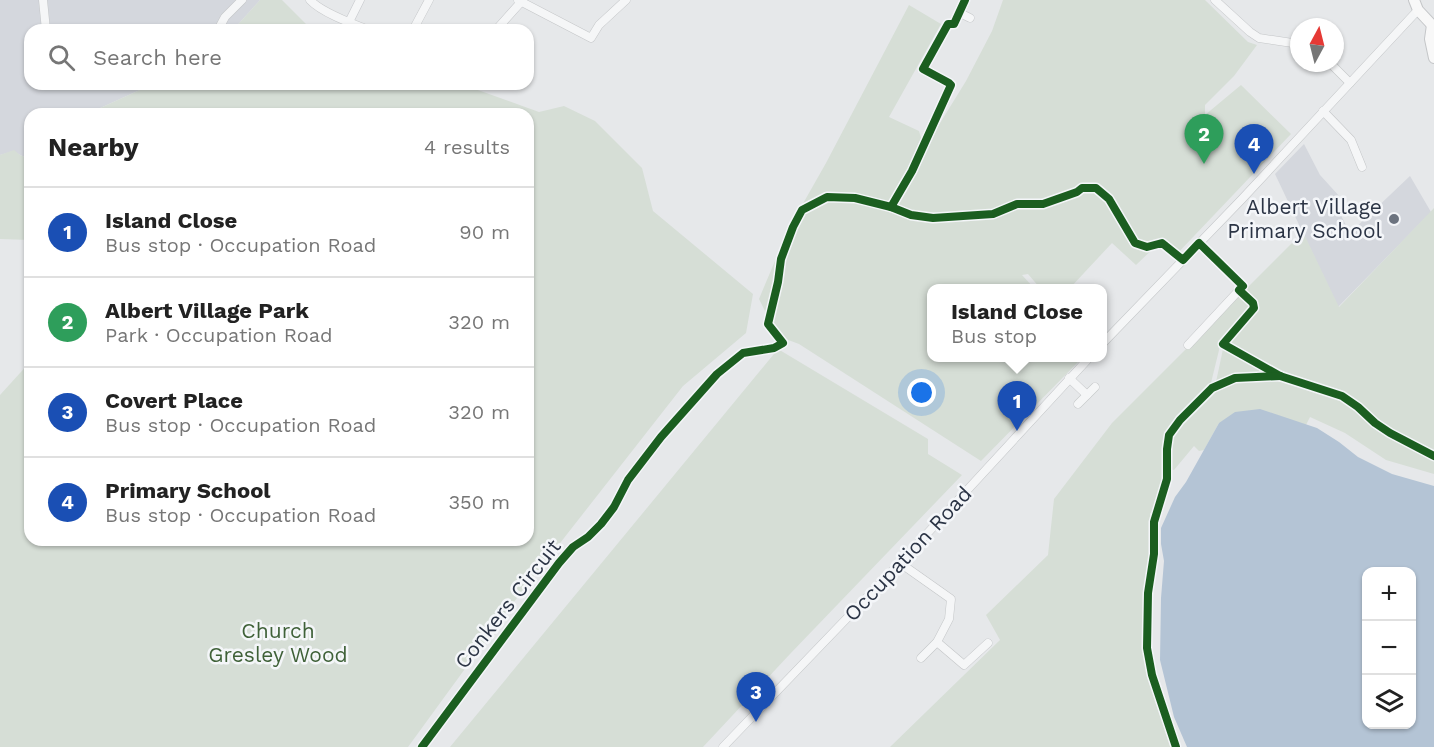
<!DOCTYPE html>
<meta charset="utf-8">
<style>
body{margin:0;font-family:"Work Sans",sans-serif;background:#f6f6f6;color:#222}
.controls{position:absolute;right:18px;bottom:18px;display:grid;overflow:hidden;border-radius:12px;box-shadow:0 2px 4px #0004}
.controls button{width:54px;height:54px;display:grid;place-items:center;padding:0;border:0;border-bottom:2px solid #e0e0e0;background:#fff;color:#222;font:30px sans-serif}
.compass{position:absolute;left:1290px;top:18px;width:54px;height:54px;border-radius:50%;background:#fff;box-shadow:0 2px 4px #0004;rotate:7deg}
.you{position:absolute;left:922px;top:393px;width:21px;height:21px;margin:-15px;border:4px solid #fff;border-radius:50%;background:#1a73e8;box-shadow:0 0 0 9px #1a73e833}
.badge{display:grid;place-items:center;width:39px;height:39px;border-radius:50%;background:#ea580c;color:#fff;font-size:20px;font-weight:700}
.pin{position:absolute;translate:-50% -50px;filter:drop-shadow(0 2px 3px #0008)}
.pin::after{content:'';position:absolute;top:32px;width:21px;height:18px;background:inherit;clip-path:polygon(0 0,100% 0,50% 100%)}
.popup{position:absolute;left:927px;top:284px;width:180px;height:78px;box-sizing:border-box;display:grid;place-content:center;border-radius:12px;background:#fff;filter:drop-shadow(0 2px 4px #0005);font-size:20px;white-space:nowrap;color:#767676}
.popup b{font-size:22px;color:#222}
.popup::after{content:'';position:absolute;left:50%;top:100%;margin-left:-12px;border:12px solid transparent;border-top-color:#fff}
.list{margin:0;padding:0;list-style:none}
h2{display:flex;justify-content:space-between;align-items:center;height:78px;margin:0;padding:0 24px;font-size:26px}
h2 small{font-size:20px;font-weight:400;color:#767676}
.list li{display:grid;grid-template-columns:39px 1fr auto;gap:18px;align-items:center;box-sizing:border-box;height:90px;padding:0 24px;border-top:2px solid #e0e0e0}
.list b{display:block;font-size:22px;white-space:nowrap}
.list p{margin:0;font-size:20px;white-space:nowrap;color:#767676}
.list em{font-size:20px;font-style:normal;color:#767676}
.icon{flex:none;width:33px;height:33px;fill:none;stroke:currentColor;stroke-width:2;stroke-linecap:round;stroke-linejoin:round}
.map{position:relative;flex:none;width:1434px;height:747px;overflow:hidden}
.search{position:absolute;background:#fff;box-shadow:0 2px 4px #0004;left:24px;top:24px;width:510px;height:66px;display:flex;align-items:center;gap:15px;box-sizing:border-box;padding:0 21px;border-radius:18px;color:#767676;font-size:22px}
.panel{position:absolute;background:#fff;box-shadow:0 2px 4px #0004;left:24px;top:108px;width:510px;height:438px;border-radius:18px}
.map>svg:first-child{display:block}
.built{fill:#d4d7dd}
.green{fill:#d6ded6}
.water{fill:#b4c4d5;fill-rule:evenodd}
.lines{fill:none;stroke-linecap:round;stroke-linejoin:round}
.street-casing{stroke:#c4c6c8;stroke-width:9}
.secondary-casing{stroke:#c4c6c8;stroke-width:12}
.street{stroke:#f5f6f7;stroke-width:8}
.secondary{stroke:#f8f8f8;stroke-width:10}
.cycleway-casing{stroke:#f4f6f9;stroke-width:11}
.cycleway{stroke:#1b5e20;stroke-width:8}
.poi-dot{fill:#6c737f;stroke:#f4f6f9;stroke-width:2}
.labels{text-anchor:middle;stroke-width:5;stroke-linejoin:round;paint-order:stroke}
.poi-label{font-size:21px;fill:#2b3445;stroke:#f4f6f9;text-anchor:end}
.street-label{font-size:21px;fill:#2b3445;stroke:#f4f6f9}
.park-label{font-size:21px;fill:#3f6138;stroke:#f4f6f9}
</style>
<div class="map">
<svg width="1434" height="747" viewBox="0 0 1434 747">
<rect width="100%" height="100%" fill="#e6e8ea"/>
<!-- built -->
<g class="built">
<path d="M0 0H260L233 30H30V84H153L87 114H30V159L20 155 14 151 0 155Z"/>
<path d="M1304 144 1320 175 1340 197 1333 200 1350 233 1410 176 1431 212 1338 307 1275 174Z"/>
</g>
<!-- green -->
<g class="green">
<path d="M260 0H282L311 29 313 30H233Z"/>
<path d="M1003 0H1205L1248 42 1257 45 1234 76 1205 105V115L1241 85 1291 134 1175 256 1160 242 1136 265 1112 243 1070 288H1040L1028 274 1022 275 1034 288H932V358H1082L981 461 799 344 783 338 771 323 759 299 788 230 826 163 909 5 941 24 889 117 919 131 921 138 929 141 966 81 992 31Z"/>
<path d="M153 84H461L539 112 564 106 595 121 642 168 653 211 753 294 746 333 683 386 510 607 408 747H0V395L30 362V540H528V114H87Z"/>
<path d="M14 150 20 155 30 159V240L0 239V155Z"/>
<path d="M1434 208V454L1393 432 1371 416 1356 402 1343 391 1331 389 1287 373 1227 342 1220 346 1210 387 1178 419 1166 434 1165 449V480L1155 512 1150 513V552L1145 585 1144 639 1147 671 1173 747H890L1000 640 986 615 1048 555 1054 499 1112 423 1303 232 1339 307Z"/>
<path d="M1227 348 1270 373 1233 376 1216 382 1223 349Z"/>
<path d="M778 349 928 439V454L962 475 790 654 703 747H450Z"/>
<path d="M1279 380 1340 398 1376 427 1434 459V474L1386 460 1345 433 1310 417 1306 425 1284 418 1219 423 1204 450 1199 451 1194 446 1174 470 1169 469 1168 452 1172 436 1177 428 1214 390 1235 381Z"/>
</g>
<!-- water -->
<path class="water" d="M1260 409 1317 428 1339 442 1358 457 1392 474 1434 486V747H1187L1174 717 1160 660 1161 598 1164 561 1161 544V528L1175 497 1186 482 1219 423 1235 412ZM1366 572H1412V724H1366Z"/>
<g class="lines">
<!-- street casing -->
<g class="street-casing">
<g id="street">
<path d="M43 0 46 30"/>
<path d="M310 0C322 13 353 24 369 30"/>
<path d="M518 0 591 38 599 25 626 0"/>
<path d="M1215 0 1250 32 1259 38 1299 44"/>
<path d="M960 13 970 18"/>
<path d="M349 22 360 0"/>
<path d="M954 24 965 0"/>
<path d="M218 30 225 17 242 0"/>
<path d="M413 30 429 0"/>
<path d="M496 30 521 2"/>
<path d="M1330 63 1350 83"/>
<path d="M1323 111 1351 140 1362 167"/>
<path d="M1102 344 1242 199 1418 10"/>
<path d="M1188 345 1243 286 1199 243"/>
<path d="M1069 378 1087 395"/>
<path d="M1078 404 1095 387"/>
<path d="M900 563 951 599 949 619 937 642 921 658"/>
<path d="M937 642 964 665 988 643"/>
<path d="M723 747 900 563 1089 358"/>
</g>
</g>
<!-- secondary casing -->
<g class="secondary-casing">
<g id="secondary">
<path d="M1414 0 1418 10 1432 25"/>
<path d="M1432 25 1430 39 1434 58"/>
</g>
</g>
<!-- street -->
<use href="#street" class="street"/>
<!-- secondary -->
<use href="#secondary" class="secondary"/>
<!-- cycleway casing -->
<g class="cycleway-casing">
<g id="cycleway">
<path d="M891 207 912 171 951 85 949 83 923 69 948 24H954L965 0"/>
<path d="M422 747 559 563 573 547 588 537 601 524 614 507 628 480 661 437 717 374 743 353 774 348 783 343 768 324 778 282 781 259 793 227 802 210 827 197 855 198 891 207 911 215 933 218 993 214 1017 204H1043L1077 192 1082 188H1096L1109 199 1135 243 1147 247 1162 243 1183 260 1199 243 1243 286 1239 290 1253 303 1254 308 1223 344 1280 376 1342 396 1358 407 1375 423 1390 433 1434 456"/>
<path d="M1176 747 1152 675 1147 648 1148 593 1154 554V522L1167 479V449L1169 435 1180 420 1212 388 1235 378 1280 376"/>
</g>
</g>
<!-- cycleway -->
<use href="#cycleway" class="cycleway"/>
</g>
<!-- markers -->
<circle class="poi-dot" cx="1394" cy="219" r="6"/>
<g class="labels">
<!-- poi labels -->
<g class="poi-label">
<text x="1382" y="214">Albert Village<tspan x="1382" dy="24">Primary School</tspan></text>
</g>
<!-- street labels -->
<g class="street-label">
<text transform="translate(908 554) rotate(-47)" y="7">Occupation Road</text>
<text transform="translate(508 604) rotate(-52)" y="7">Conkers Circuit</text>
</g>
<!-- park labels -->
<g class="park-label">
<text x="278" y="638">Church<tspan x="278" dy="24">Gresley Wood</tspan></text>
</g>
</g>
</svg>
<div class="controls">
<button>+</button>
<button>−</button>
<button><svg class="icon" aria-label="layers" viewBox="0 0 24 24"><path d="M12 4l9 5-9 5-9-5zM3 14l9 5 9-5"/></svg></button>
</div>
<svg class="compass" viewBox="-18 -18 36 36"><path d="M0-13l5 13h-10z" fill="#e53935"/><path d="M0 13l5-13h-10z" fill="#767676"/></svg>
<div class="you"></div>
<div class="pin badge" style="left:1017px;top:431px;background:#1a4fb4">1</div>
<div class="popup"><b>Island Close</b>Bus stop</div>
<div class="pin badge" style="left:1204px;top:164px;background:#2e9e5b">2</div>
<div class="pin badge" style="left:756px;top:722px;background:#1a4fb4">3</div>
<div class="pin badge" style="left:1254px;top:174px;background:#1a4fb4">4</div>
<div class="search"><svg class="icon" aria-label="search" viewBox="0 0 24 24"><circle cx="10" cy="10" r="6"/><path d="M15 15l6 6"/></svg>Search here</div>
<section class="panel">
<h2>Nearby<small>4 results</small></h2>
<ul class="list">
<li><span class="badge" style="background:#1a4fb4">1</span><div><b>Island Close</b><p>Bus stop · Occupation Road</p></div><em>90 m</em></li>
<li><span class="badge" style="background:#2e9e5b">2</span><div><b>Albert Village Park</b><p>Park · Occupation Road</p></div><em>320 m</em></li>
<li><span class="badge" style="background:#1a4fb4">3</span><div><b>Covert Place</b><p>Bus stop · Occupation Road</p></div><em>320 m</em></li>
<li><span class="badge" style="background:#1a4fb4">4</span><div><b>Primary School</b><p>Bus stop · Occupation Road</p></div><em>350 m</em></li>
</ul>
</section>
</div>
